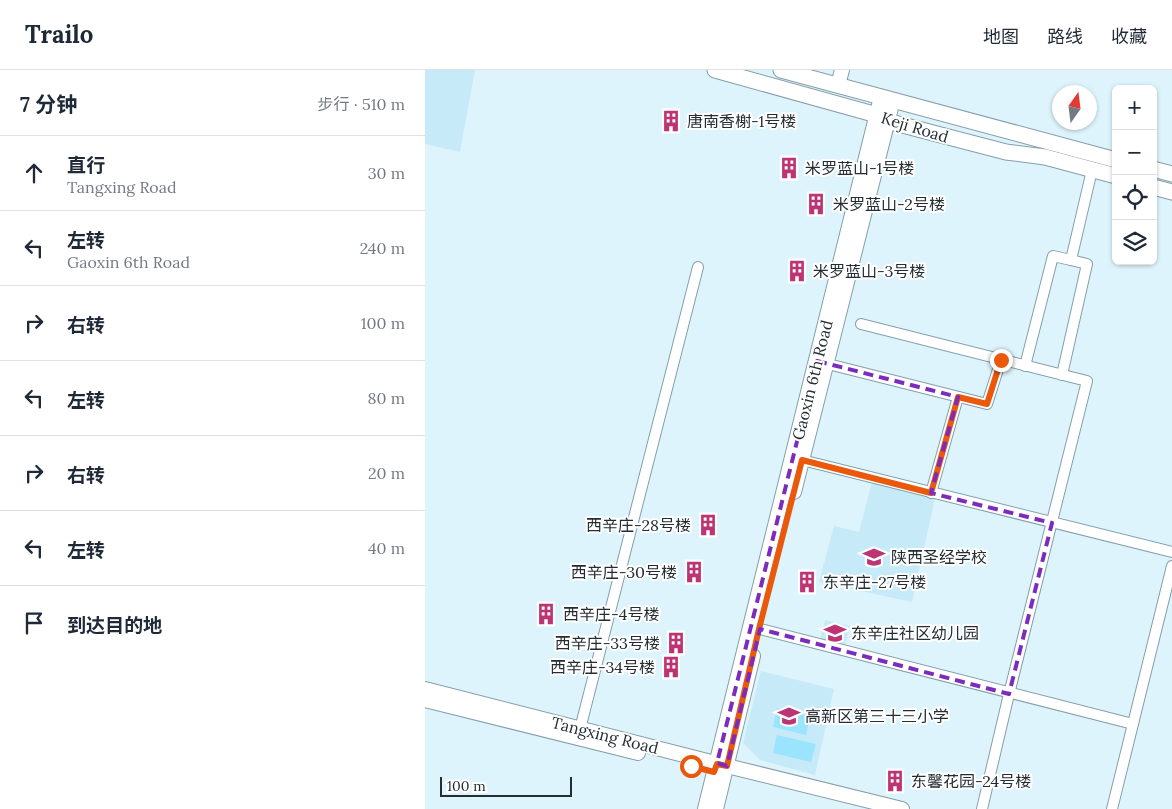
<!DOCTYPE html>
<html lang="zh">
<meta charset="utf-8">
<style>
body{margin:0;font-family:Lora,"Noto Sans SC",serif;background:#f6f6f7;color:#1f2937}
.controls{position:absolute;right:15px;top:15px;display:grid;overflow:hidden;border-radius:8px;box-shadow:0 1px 4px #0004}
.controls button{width:45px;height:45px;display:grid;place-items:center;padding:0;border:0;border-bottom:1px solid #e0e1e3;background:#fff;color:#1f2937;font:25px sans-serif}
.compass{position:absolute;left:627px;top:15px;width:45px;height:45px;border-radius:50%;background:#fff;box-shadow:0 1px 4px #0004;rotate:14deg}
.scale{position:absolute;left:15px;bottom:12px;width:132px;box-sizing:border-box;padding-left:5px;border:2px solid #242e32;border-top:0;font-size:14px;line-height:18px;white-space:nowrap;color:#242e32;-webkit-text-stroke:4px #fff;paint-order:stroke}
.stop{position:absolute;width:15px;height:15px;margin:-11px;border:4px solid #ea580c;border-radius:50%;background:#fff}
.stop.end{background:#ea580c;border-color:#fff;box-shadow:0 1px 5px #0008}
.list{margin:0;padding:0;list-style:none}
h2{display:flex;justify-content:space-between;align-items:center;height:65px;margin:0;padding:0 20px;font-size:21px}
h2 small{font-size:16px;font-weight:400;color:#747a83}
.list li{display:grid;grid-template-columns:32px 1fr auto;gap:15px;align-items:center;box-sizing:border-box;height:75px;padding:0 20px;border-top:1px solid #e0e1e3}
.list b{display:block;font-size:19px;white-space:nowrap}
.list p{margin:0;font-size:16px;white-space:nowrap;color:#747a83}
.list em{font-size:16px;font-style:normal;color:#747a83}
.icon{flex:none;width:28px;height:28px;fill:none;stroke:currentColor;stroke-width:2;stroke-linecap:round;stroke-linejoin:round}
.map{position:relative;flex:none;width:747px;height:739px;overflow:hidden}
header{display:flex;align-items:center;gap:30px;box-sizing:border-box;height:70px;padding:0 25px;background:#fff;border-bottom:1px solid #e0e1e3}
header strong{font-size:24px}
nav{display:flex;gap:28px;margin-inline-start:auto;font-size:18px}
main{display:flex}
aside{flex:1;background:#fff}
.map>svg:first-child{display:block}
.built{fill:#c6eaf7}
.park{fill:#9ae4fe}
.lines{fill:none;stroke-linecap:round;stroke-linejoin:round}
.street-casing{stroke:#859fa8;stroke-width:12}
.secondary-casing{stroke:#859fa8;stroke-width:16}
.primary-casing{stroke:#859fa8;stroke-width:17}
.street{stroke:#fff;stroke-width:10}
.secondary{stroke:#fff;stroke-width:14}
.primary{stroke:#fff;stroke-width:15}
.route{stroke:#ea580c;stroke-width:6}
.marked{fill:none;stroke:#7b2cbf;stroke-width:4;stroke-dasharray:10 6;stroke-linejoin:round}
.labels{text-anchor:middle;stroke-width:4;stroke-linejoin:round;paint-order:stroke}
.poi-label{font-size:16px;fill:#242e32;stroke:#fff;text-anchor:start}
.street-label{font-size:16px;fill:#242e32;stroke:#fff}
</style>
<header>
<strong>Trailo</strong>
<nav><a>地图</a><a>路线</a><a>收藏</a></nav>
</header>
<main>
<aside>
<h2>7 分钟<small>步行 · 510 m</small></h2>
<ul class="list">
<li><svg class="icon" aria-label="ahead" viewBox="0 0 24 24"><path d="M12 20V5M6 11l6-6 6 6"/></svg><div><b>直行</b><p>Tangxing Road</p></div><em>30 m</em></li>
<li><svg class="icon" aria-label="left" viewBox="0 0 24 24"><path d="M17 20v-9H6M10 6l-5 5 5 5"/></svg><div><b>左转</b><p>Gaoxin 6th Road</p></div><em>240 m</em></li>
<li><svg class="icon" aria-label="right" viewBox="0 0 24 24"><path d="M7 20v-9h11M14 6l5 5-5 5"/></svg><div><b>右转</b></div><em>100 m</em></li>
<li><svg class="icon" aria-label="left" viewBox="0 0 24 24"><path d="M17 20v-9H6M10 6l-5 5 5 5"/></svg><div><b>左转</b></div><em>80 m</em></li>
<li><svg class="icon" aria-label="right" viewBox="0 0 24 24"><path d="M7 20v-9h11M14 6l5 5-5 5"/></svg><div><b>右转</b></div><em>20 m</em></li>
<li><svg class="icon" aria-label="left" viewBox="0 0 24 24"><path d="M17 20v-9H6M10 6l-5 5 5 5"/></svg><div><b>左转</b></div><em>40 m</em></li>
<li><svg class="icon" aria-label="arrive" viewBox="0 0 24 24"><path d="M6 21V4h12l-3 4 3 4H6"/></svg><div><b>到达目的地</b></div></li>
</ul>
</aside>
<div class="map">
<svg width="747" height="739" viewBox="0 0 747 739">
<rect width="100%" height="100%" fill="#def4fc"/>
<!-- built -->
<g class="built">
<path d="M0 0H50L35 82 0 74Z"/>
<path d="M447 412 510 429 487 532 394 512 409 456 434 462Z"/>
<path d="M400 550 425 556 420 576 395 570Z"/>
<path d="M336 601 409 619 390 705 335 690 318 673Z"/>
</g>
<!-- park -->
<g class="park">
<path d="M352 638 385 646 381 665 348 657Z"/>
<path d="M352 665 391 674 386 692 348 683Z"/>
</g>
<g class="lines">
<!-- street casing -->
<g class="street-casing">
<g id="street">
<path d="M436 254 662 311 584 624 557 739"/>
<path d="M395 292 562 334 576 290"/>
<path d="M600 296 628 186 646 190"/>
<path d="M637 305 662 194 646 190 667 100"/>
<path d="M377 390 747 482"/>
<path d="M506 423 533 327"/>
<path d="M335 559 708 654"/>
<path d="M155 659 273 197"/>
<path d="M687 739 747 496"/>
</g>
</g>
<!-- secondary casing -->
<g class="secondary-casing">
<g id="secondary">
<path d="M413 15 417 0"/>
<path d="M369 422 468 30"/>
<path d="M0 619 302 696 477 739"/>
<path d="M0 630 213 683"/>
<path d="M280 739 456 27"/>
<path d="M291 739 328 586"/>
</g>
</g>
<!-- primary casing -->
<g class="primary-casing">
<g id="primary">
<path d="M290 0 452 45 462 51 581 82 620 87 691 106"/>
<path d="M356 0 691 90"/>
<path d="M728 99 747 104"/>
<path d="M728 117 747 122"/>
</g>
</g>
<!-- street -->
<use href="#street" class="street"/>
<!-- secondary -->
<use href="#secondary" class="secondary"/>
<!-- primary -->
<use href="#primary" class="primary"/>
</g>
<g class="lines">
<!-- route -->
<path class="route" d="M266 696 289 702 292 694 302 696 334 559 377 390 506 423 533 327 562 334 576 290"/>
</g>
<!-- marked area -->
<path class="marked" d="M392 291 533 327 506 423 627 453 584 624 335 559 302 696 292 693Z"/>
<!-- icons -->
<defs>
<g id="building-bare" transform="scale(1.725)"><path d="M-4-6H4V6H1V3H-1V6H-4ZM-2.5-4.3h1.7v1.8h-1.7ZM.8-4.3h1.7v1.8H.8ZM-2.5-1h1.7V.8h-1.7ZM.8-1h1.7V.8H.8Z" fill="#bc3474" stroke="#fff" stroke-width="2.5" paint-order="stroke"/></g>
<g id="university-bare" transform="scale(1.725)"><path d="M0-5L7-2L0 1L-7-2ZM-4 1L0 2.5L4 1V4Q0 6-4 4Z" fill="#bc3474" stroke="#fff" stroke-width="2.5" paint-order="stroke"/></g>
<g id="school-bare" transform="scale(1.725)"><path d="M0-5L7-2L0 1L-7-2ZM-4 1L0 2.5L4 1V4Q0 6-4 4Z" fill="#bc3474" stroke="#fff" stroke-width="2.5" paint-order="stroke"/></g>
</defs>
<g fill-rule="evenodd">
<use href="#building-bare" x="246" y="51"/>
<use href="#building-bare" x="364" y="98"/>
<use href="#building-bare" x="391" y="134"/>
<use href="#building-bare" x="372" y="201"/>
<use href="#building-bare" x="283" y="455"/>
<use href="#university-bare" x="449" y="487"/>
<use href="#building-bare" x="269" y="502"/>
<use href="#building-bare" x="382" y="512"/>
<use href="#building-bare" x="121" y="544"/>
<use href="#school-bare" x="410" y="563"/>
<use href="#building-bare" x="251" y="573"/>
<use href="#building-bare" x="246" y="597"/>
<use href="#school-bare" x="364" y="646"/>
<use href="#building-bare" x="470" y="711"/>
</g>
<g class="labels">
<!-- poi labels -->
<g class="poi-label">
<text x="262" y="57">唐南香榭-1号楼</text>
<text x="380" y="104">米罗蓝山-1号楼</text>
<text x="408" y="140">米罗蓝山-2号楼</text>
<text x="388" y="207">米罗蓝山-3号楼</text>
<text x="266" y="461" text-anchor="end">西辛庄-28号楼</text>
<text x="466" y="493">陕西圣经学校</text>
<text x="252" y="508" text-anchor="end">西辛庄-30号楼</text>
<text x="398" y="518">东辛庄-27号楼</text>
<text x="138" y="550">西辛庄-4号楼</text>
<text x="426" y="569">东辛庄社区幼儿园</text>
<text x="235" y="579" text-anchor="end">西辛庄-33号楼</text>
<text x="230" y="603" text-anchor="end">西辛庄-34号楼</text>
<text x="380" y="652">高新区第三十三小学</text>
<text x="486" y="717">东馨花园-24号楼</text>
</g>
<!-- street labels -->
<g class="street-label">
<text transform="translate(490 57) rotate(17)" y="6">Keji Road</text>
<text transform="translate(387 310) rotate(-76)" y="6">Gaoxin 6th Road</text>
<text transform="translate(180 665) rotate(14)" y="6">Tangxing Road</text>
</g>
</g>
</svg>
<div class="controls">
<button>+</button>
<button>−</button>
<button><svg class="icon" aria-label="locate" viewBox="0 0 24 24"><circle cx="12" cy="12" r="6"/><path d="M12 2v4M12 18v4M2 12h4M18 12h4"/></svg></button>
<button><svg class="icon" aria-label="layers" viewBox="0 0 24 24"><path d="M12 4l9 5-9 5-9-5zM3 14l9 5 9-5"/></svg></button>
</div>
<svg class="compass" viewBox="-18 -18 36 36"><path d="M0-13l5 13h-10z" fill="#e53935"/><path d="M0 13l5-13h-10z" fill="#747a83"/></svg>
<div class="scale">100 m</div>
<div class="stop" style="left:266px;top:696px"></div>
<div class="stop end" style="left:576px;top:290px"></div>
</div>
</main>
